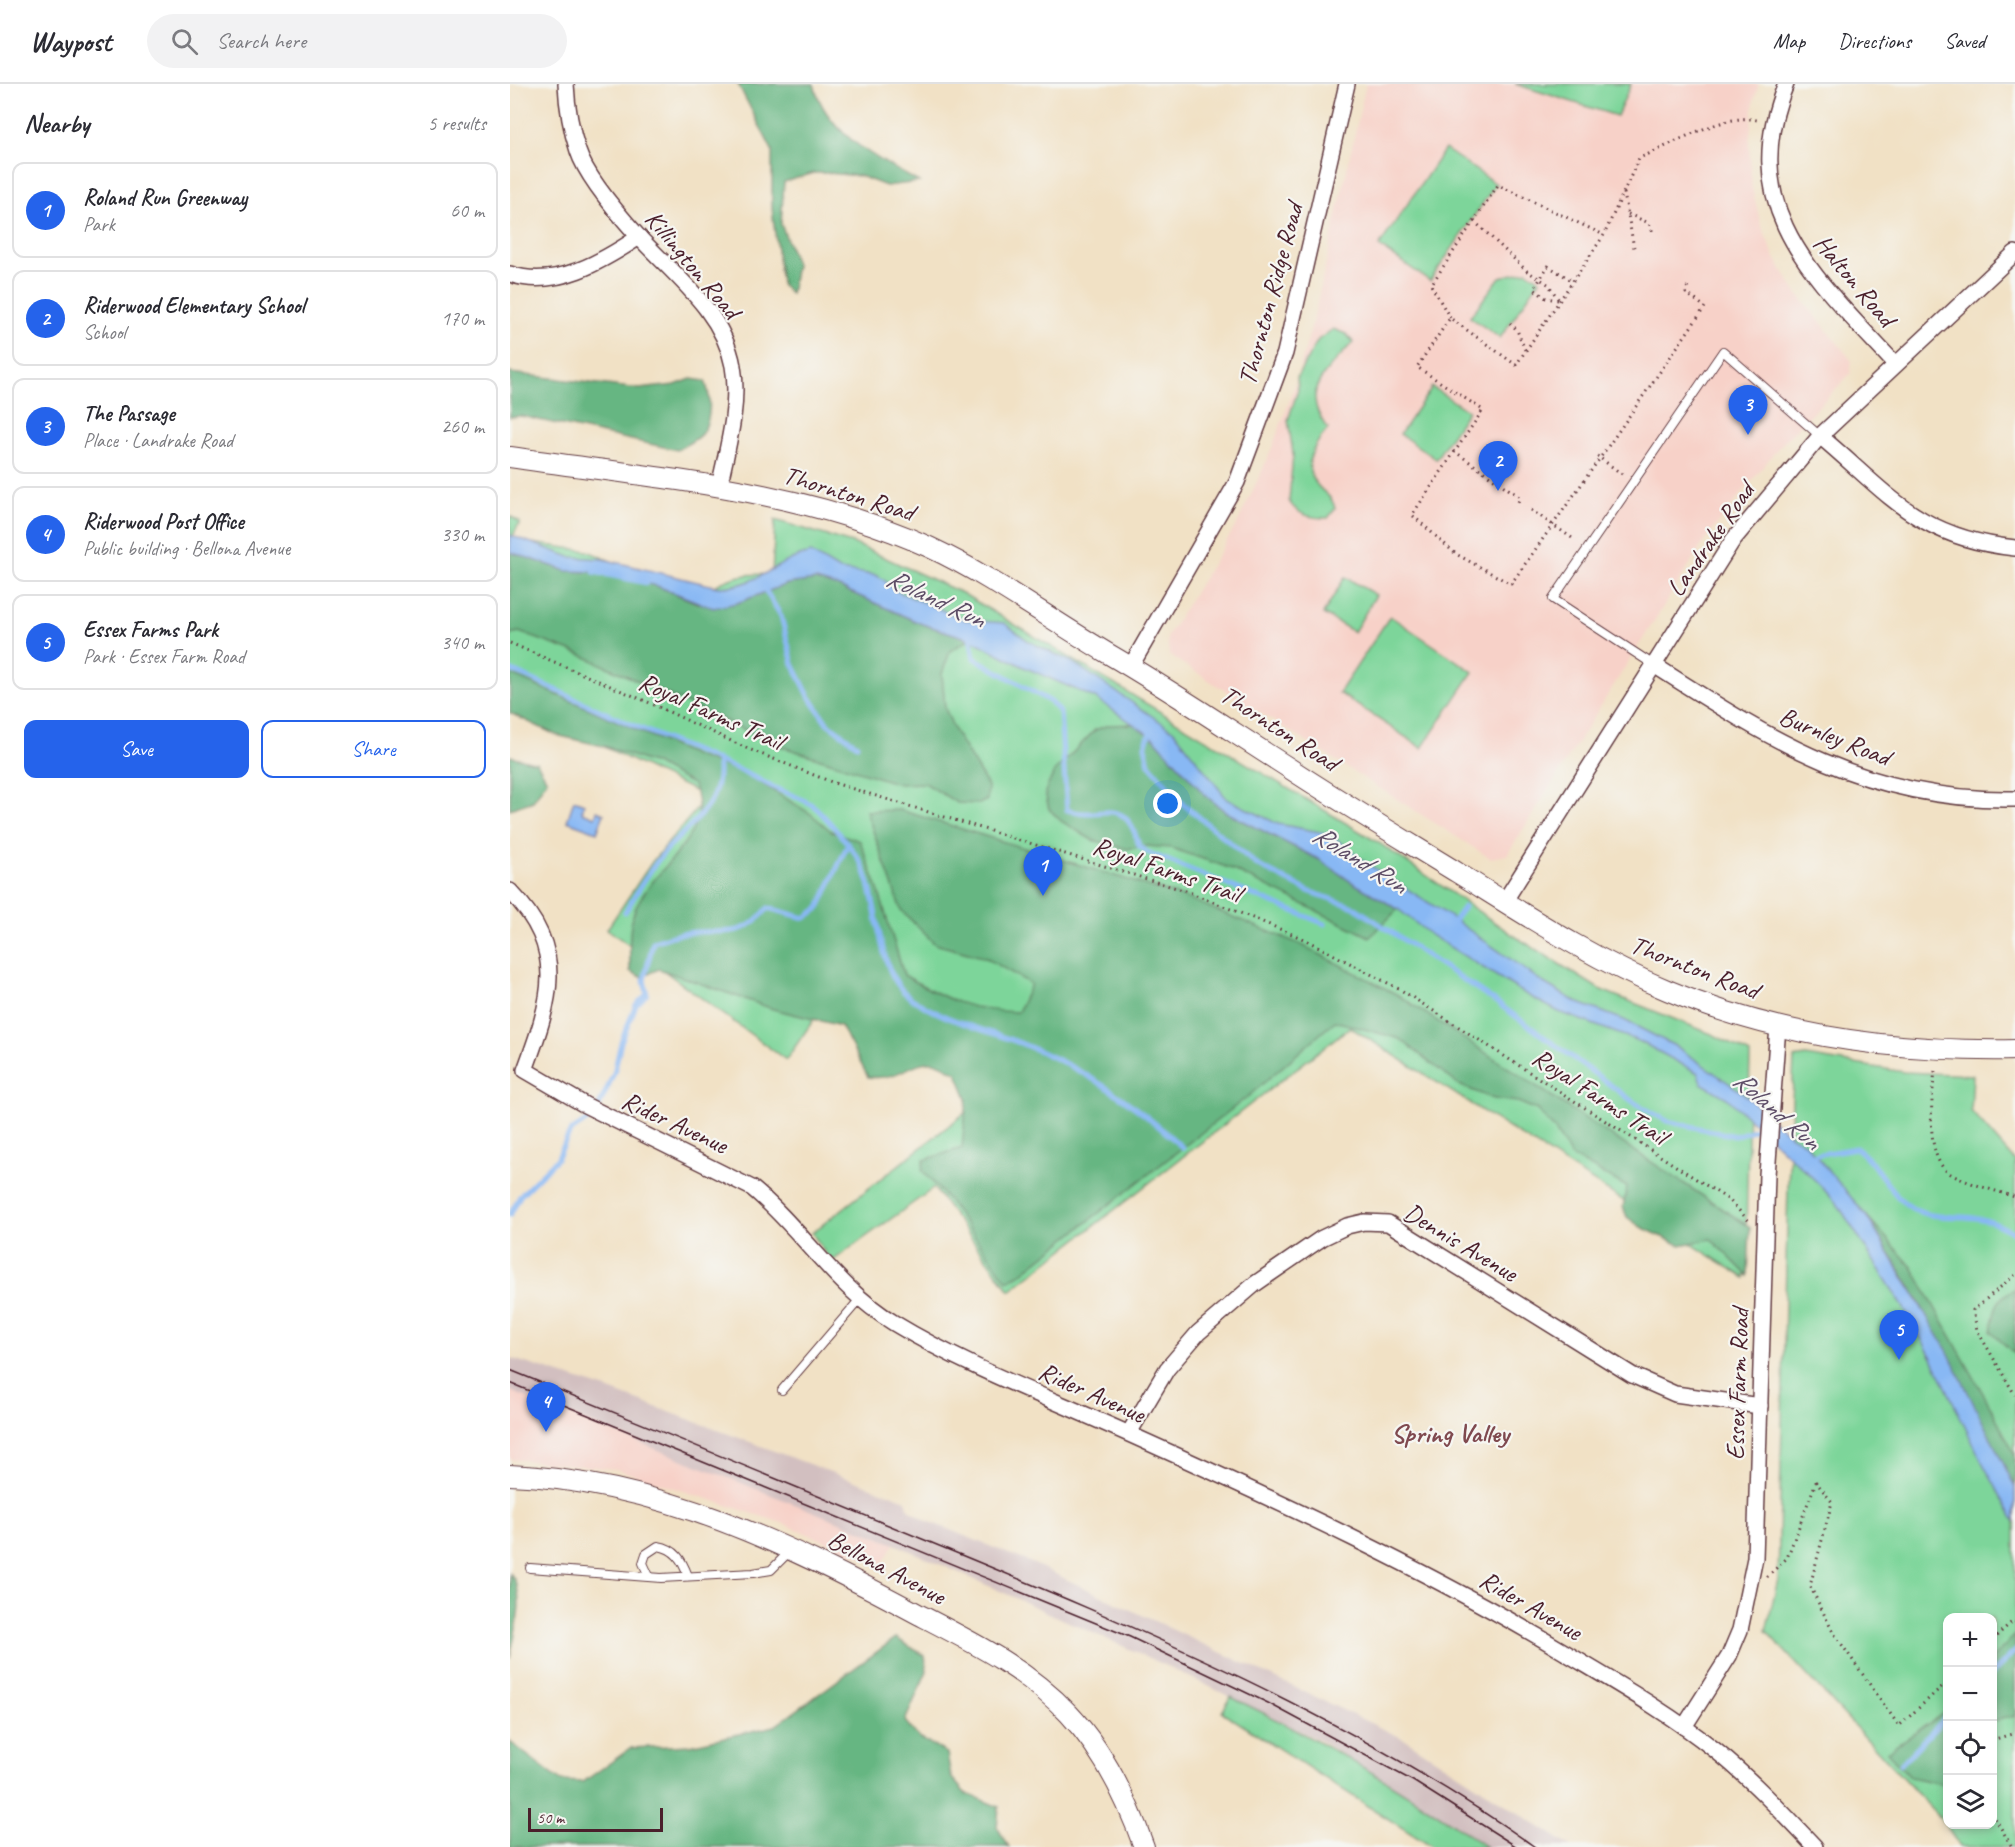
<!DOCTYPE html>
<meta charset="utf-8">
<style>
body{margin:0;font-family:Caveat,sans-serif;background:#f2f2f3;color:#2b2b33}
.controls{position:absolute;right:18px;bottom:18px;display:grid;overflow:hidden;border-radius:12px;box-shadow:0 3px 9px #0003}
.controls button{width:54px;height:54px;display:grid;place-items:center;padding:0;border:0;border-bottom:2px solid #e1e1e2;background:#fff;color:#2b2b33;font:30px sans-serif}
.scale{position:absolute;left:18px;bottom:15px;width:135px;box-sizing:border-box;padding-left:6px;border:3px solid #4a1f2b;border-top:0;font-size:16px;line-height:21px;white-space:nowrap;color:#4a1f2b;-webkit-text-stroke:4px #f6f6f2;paint-order:stroke}
.you{position:absolute;left:658px;top:720px;width:21px;height:21px;margin:-15px;border:4px solid #fff;border-radius:50%;background:#1a73e8;box-shadow:0 0 0 9px #1a73e833}
.badge{display:grid;place-items:center;width:39px;height:39px;border-radius:50%;background:#2563eb;color:#fff;font-size:20px;font-weight:700}
.pin{position:absolute;translate:-50% -50px;filter:drop-shadow(0 2px 3px #0008)}
.pin::after{content:'';position:absolute;top:32px;width:21px;height:18px;background:inherit;clip-path:polygon(0 0,100% 0,50% 100%)}
.list{margin:0;padding:0;list-style:none}
h2{display:flex;justify-content:space-between;align-items:center;height:78px;margin:0;padding:0 24px;font-size:26px}
h2 small{font-size:20px;font-weight:400;color:#7c7c81}
.list li{display:grid;grid-template-columns:39px 1fr auto;gap:18px;align-items:center;box-sizing:border-box;height:96px;margin:0 12px 12px;padding:0 12px;border:2px solid #e1e1e2;border-radius:12px}
.list b{display:block;font-size:22px;white-space:nowrap}
.list p{margin:0;font-size:20px;white-space:nowrap;color:#7c7c81}
.list em{font-size:20px;font-style:normal;color:#7c7c81}
.actions{display:flex;gap:12px;padding:18px 24px}
.actions a{flex:1;padding:14px 0;border:2px solid #2563eb;border-radius:12px;text-align:center;font-size:21px;color:#2563eb}
.actions .main{background:#2563eb;color:#fff}
.icon{flex:none;width:33px;height:33px;fill:none;stroke:currentColor;stroke-width:2;stroke-linecap:round;stroke-linejoin:round}
.map{position:relative;flex:none;width:1505px;height:1763px;overflow:hidden}
header{display:flex;align-items:center;gap:36px;box-sizing:border-box;height:84px;padding:0 30px;background:#fff;border-bottom:2px solid #e1e1e2}
header strong{font-size:28px}
nav{display:flex;gap:33px;margin-inline-start:auto;font-size:21px}
.search{width:420px;height:54px;background:#f2f2f3;display:flex;align-items:center;gap:15px;box-sizing:border-box;padding:0 21px;border-radius:33px;color:#7c7c81;font-size:22px}
main{display:flex}
aside{flex:1;background:#fff}
.map>svg:first-child{display:block}
.built{fill:#f7d1c8}
.industrial{fill:#d2bfc0}
.green{fill:#7dd59a;stroke:#647a62;stroke-width:1.5;fill-rule:evenodd}
.forest{fill:#66b682;stroke:#586a56;stroke-width:1.5}
.water{fill:#88b8f4;stroke:#696c90;stroke-width:1.5}
.lines{fill:none;stroke-linecap:round;stroke-linejoin:round}
.stream{stroke:#88b8f4;stroke-width:5}
.service-casing{stroke:#633c42;stroke-width:10}
.minor-casing{stroke:#633c42;stroke-width:18}
.tertiary-casing{stroke:#633c42;stroke-width:22}
.path{stroke:#633c42;stroke-width:3;stroke-dasharray:1.5 4.5;stroke-linecap:butt}
.service{stroke:#fff;stroke-width:8}
.minor{stroke:#fff;stroke-width:15}
.tertiary{stroke:#fff;stroke-width:20}
.tram{stroke:#4a1f2b;stroke-width:1.5}
.labels{text-anchor:middle;stroke-width:4.5;stroke-linejoin:round;paint-order:stroke}
.street-label{font-size:26px;fill:#4a1f2b;stroke:#f6f6f2}
.water-label{font-size:27px;font-style:italic;fill:#5d4d67;stroke:#f6f6f2}
.neighbourhood-label{font-size:27px;font-weight:bold;fill:#7f494f;stroke:#f6f6f2}
</style>
<header>
<strong>Waypost</strong>
<div class="search"><svg class="icon" aria-label="search" viewBox="0 0 24 24"><circle cx="10" cy="10" r="6"/><path d="M15 15l6 6"/></svg>Search here</div>
<nav><a>Map</a><a>Directions</a><a>Saved</a></nav>
</header>
<main>
<aside>
<h2>Nearby<small>5 results</small></h2>
<ul class="list">
<li><span class="badge">1</span><div><b>Roland Run Greenway</b><p>Park</p></div><em>60 m</em></li>
<li><span class="badge">2</span><div><b>Riderwood Elementary School</b><p>School</p></div><em>170 m</em></li>
<li><span class="badge">3</span><div><b>The Passage</b><p>Place · Landrake Road</p></div><em>260 m</em></li>
<li><span class="badge">4</span><div><b>Riderwood Post Office</b><p>Public building · Bellona Avenue</p></div><em>330 m</em></li>
<li><span class="badge">5</span><div><b>Essex Farms Park</b><p>Park · Essex Farm Road</p></div><em>340 m</em></li>
</ul>
<div class="actions"><a class="main">Save</a><a>Share</a></div>
</aside>
<div class="map">
<svg width="1505" height="1763" viewBox="0 0 1505 1763">
<rect width="100%" height="100%" fill="#f6f6f2"/>
<filter id="ink" filterUnits="userSpaceOnUse"><feTurbulence type="fractalNoise" baseFrequency=".0167" numOctaves="2"/><feDisplacementMap in="SourceGraphic" scale="12" xChannelSelector="R" yChannelSelector="G"/><feConvolveMatrix kernelMatrix="1 2 1 2 8 2 1 2 1" color-interpolation-filters="sRGB"/></filter>
<filter id="wash" filterUnits="userSpaceOnUse"><feTurbulence type="fractalNoise" baseFrequency=".008" numOctaves="4" result="noise"/><feDisplacementMap in="SourceGraphic" scale="24" xChannelSelector="R" yChannelSelector="G"/><feGaussianBlur stdDeviation="1.35" result="paint"/><feColorMatrix in="noise" values="0 0 0 0 0 0 0 0 0 0 0 0 0 0 0 0 0 1.4 0 .05"/><feComposite in="paint" operator="in"/></filter>
<g filter="url(#wash)">
<rect width="100%" height="100%" fill="#f1e1c5"/>
<!-- built -->
<g class="built">
<path d="M856 0H1249L1244 16 1239 60 1242 104 1251 141 1266 176 1286 208 1342 277 1340 290 1267 365 1197 453 997 771 980 774 659 571 657 553 727 440 758 374 784 305 804 233Z"/>
<path d="M0 1307 35 1318 385 1460 371 1481 272 1439 106 1385 0 1375Z"/>
</g>
<!-- industrial -->
<path class="industrial" d="M0 1274 97 1305 396 1416 399 1426 415 1436 524 1480 896 1656 1061 1763H976L936 1735 811 1657 657 1582 385 1460 0 1307Z"/>
<!-- green -->
<g class="green">
<path d="M1005 0H1121L1107 32Z"/>
<path d="M935 65 986 100 920 197 869 162Z"/>
<path d="M1017 187 1030 196 990 254 960 233 990 193Z"/>
<path d="M823 245 836 250 843 258C818 287 787 305 818 345 803 362 790 382 809 403 816 411 823 413 825 425L818 434C803 434 787 432 779 417L783 370 778 336 788 306 787 293 808 256Z"/>
<path d="M922 303 958 327 926 375 890 350Z"/>
<path d="M0 432 10 438 1 456 78 467 117 484 197 506C219 493 236 488 262 491L265 436 345 460 452 509 869 759 1003 851 1089 905 1204 951 1240 970 1235 1194 840 943 500 1207 424 1104 321 1178 302 1149 493 999 337 887 276 976 97 845 142 778 197 713 0 617Z"/>
<path d="M835 493 866 511 844 548 813 530Z"/>
<path d="M880 532 963 588 912 664 829 609Z"/>
<path d="M1296 972 1394 988 1463 991 1461 1027 1505 1077V1763H1450L1432 1736 1256 1547 1268 1495 1278 1102 1284 974ZM1438 1534H1482V1740H1438Z"/>
<path d="M721 1613C810 1656 895 1705 976 1763H922L712 1628Z"/>
</g>
<!-- forest -->
<g class="forest">
<path d="M228 0H304C315 49 369 76 409 98L376 102 350 92 318 89H304L274 98 271 140 286 180 281 210 271 200 262 124V66Z"/>
<path d="M0 289 129 305 165 301 181 295 195 297C201 312 202 335 192 349 187 356 175 361 167 366L11 332 0 333Z"/>
<path d="M0 468 57 487 85 488 147 502 187 519H227L277 500 306 496 329 503 412 540 460 555 440 567 432 590 435 624 445 648 478 702 477 716 469 720 447 719 415 699 389 700 270 662 69 570 9 548 0 550Z"/>
<path d="M0 590 186 672 235 689 301 730 321 747 350 757 368 805 394 891C435 915 459 927 508 928L521 900 476 874 425 860 391 826 356 727 390 726 677 814 792 861 888 911 1240 1143 1238 1192 1201 1155 1170 1161 1131 1143 1117 1133 1113 1123 1117 1103 1061 1072 1045 1046 1027 1026 1008 1018 984 1015 949 1001 890 955 825 937 741 1010 508 1192 497 1197 438 1116 412 1086 414 1076 452 1064 457 1014 447 989C440 986 431 979 424 978 401 976 390 997 358 993L331 942 263 925 149 885 131 893 120 887C120 864 117 840 128 819 143 790 186 758 188 728 189 719 186 709 184 701L145 680 97 663 46 651 0 629Z"/>
<path d="M624 640 645 655 695 711 716 728 810 776 840 797 888 825 860 853 719 784 661 764 636 762 617 765 582 756 551 737 539 725 535 708 544 688 585 646 599 641Z"/>
<path d="M0 672 27 679 37 696 23 717 0 725Z"/>
<path d="M1356 1131 1402 1183 1479 1320 1505 1371V1403L1406 1212Z"/>
<path d="M1505 1205V1270L1481 1248C1484 1228 1485 1213 1505 1205Z"/>
<path d="M0 1489C18 1510 4 1550 0 1575Z"/>
<path d="M1505 1551V1632L1483 1637V1574Z"/>
<path d="M386 1554 415 1572 417 1587 395 1637 409 1654 437 1669 441 1693 455 1709 489 1723 487 1743 499 1763H0V1658L51 1697 73 1698 121 1664 180 1661 265 1642Z"/>
<path d="M1437 1627V1701L1400 1693 1377 1668Z"/>
</g>
<!-- water -->
<g class="water">
<path d="M0 451 60 473 93 475 208 503C250 503 265 476 301 469L329 486 365 491 373 495 384 506 456 536 494 539 520 558 562 578 664 647 717 715 768 740 815 749 825 754 856 779 935 829 1034 899 1066 918 1114 936 1167 963 1233 1009 1281 1052 1296 1060 1356 1131 1437 1266 1505 1403V1438L1471 1376 1422 1274 1392 1221 1328 1121 1307 1098 1217 1014 1191 999 1188 989 1131 958 1049 928 1017 911 922 852 888 825 840 797 810 776 716 728 695 711 645 655 585 614 514 583 460 555 412 540 329 503 306 496 277 500 227 519 203 524 147 502 85 488 57 487 0 468Z"/>
<path d="M64 716 74 720 72 728 85 733 87 727 94 730 87 748 57 737Z"/>
</g>
<g class="lines">
<!-- stream -->
<g class="stream">
<path d="M84 488 137 499"/>
<path d="M254 504 271 532 283 580 299 612 317 639 347 661"/>
<path d="M460 552 464 574 541 618 550 628 557 726C593 738 614 707 629 762L637 768 815 840"/>
<path d="M0 586C46 605 91 628 137 647 179 665 221 680 261 702 274 709 295 714 306 724 315 732 340 762 347 772 372 808 362 887 401 914 434 937 474 945 510 959 572 983 625 1019 673 1064"/>
<path d="M641 646 635 662 639 680 672 719 747 781 798 807 844 823 982 915 1125 1019 1157 1037 1225 1052 1254 1042"/>
<path d="M115 828C127 809 138 788 153 770 179 739 215 722 207 675"/>
<path d="M941 841 954 823"/>
<path d="M1299 1072 1346 1064C1368 1079 1378 1110 1402 1124 1423 1137 1448 1130 1471 1135 1483 1137 1494 1144 1505 1149"/>
<path d="M0 1131 10 1112 47 1075 60 1048 85 1031 104 989 111 958 126 921 137 910 134 896 143 858C154 855 165 850 176 849 212 844 231 858 258 824L295 834 309 824 337 762"/>
<path d="M1482 1590 1505 1567"/>
<path d="M1391 1680 1438 1631"/>
</g>
</g>
</g>
<g filter="url(#ink)">
<g class="lines">
<!-- service casing -->
<g class="service-casing">
<g id="service">
<path d="M1144 581 1043 515 1213 267 1310 352"/>
<path d="M272 1306 350 1215"/>
<path d="M20 1484 151 1494 243 1489 261 1486 279 1468"/>
<path d="M139 1492 133 1479 136 1470 148 1462C166 1465 172 1476 178 1492"/>
</g>
</g>
<!-- minor casing -->
<g class="minor-casing">
<g id="minor">
<path d="M56 0C57 22 61 46 68 67 76 92 110 132 128 152 164 191 213 227 223 282 230 320 217 366 209 403"/>
<path d="M1276 0C1224 126 1307 195 1385 280"/>
<path d="M0 190C45 206 93 177 129 153"/>
<path d="M1310 352C1379 410 1408 454 1505 464"/>
<path d="M1144 581C1262 657 1359 718 1505 715"/>
<path d="M621 582 727 398 775 269 837 0"/>
<path d="M0 807C58 866 41 916 15 986L75 1021 242 1104C293 1146 326 1204 384 1239 458 1284 540 1314 619 1350 768 1417 916 1485 1056 1569 1106 1599 1159 1629 1205 1666 1241 1695 1273 1729 1305 1763"/>
<path d="M994 818 1223 456 1310 352 1505 169"/>
<path d="M619 1349 657 1285 688 1249 745 1200 812 1154 837 1142 854 1138 878 1139 1122 1291 1165 1310 1250 1322"/>
<path d="M1174 1643 1219 1572 1230 1546 1245 1474 1257 1091 1268 942"/>
</g>
</g>
<!-- tertiary casing -->
<g class="tertiary-casing">
<g id="tertiary">
<path d="M0 373C141 394 288 403 419 463 481 492 538 534 597 569 659 605 718 645 779 684 834 720 891 754 948 789 1016 831 1082 875 1157 906 1265 952 1388 968 1505 966"/>
<path d="M0 1391C148 1397 280 1461 408 1530 462 1558 517 1585 559 1630 594 1667 617 1715 634 1763"/>
</g>
</g>
<!-- path -->
<g class="path">
<path d="M1114 109 1124 164"/>
<path d="M1118 130 1139 139 1144 151"/>
<path d="M964 137 1017 187 1038 200 1049 216"/>
<path d="M1048 216 1036 214 1024 205 1038 182 1063 197"/>
<path d="M940 234 921 201 988 101 1094 151"/>
<path d="M1000 239 1007 246 1015 266"/>
<path d="M944 367 1007 411 1010 414 1008 418"/>
<path d="M1087 372 1090 374 1195 223 1176 209 1178 201"/>
<path d="M1112 390 1090 374 1001 500 946 470 902 431 973 326 907 283 940 234 1006 281 1094 151 1129 74C1161 62 1213 28 1247 36"/>
<path d="M1021 426 1065 456"/>
<path d="M0 559 140 619 236 664 324 699 679 808 794 855 891 906 1219 1116 1239 1137"/>
<path d="M1425 987C1422 1013 1414 1072 1439 1089 1455 1099 1487 1107 1505 1113"/>
<path d="M1505 1191 1463 1226 1467 1246 1505 1311"/>
<path d="M1257 1493 1277 1474 1306 1398 1322 1418 1300 1502 1323 1548 1389 1642 1438 1597"/>
<path d="M1482 1556 1503 1537 1505 1538"/>
<path d="M1482 1656 1505 1649"/>
<path d="M1482 1729 1502 1763"/>
</g>
<!-- service -->
<use href="#service" class="service"/>
<!-- minor -->
<use href="#minor" class="minor"/>
<!-- tertiary -->
<use href="#tertiary" class="tertiary"/>
<!-- tram -->
<g class="tram">
<path d="M0 1286C141 1343 281 1401 422 1459 629 1544 841 1633 1025 1763"/>
<path d="M0 1299 620 1553 758 1619 903 1697 1007 1763"/>
</g>
</g>
</g>
<g class="labels">
<!-- street labels -->
<g class="street-label">
<text transform="translate(183 180) rotate(50)" y="9">Killington Road</text>
<text transform="translate(1345 196) rotate(50)" y="9">Halton Road</text>
<text transform="translate(760 210) rotate(-75)" y="9">Thornton Ridge Road</text>
<text transform="translate(339 409) rotate(17)" y="9">Thornton Road</text>
<text transform="translate(1200 455) rotate(-55)" y="9">Landrake Road</text>
<text transform="translate(201 627) rotate(24)" y="9">Royal Farms Trail</text>
<text transform="translate(770 644) rotate(33)" y="9">Thornton Road</text>
<text transform="translate(1325 652) rotate(22)" y="9">Burnley Road</text>
<text transform="translate(657 785) rotate(19)" y="9">Royal Farms Trail</text>
<text transform="translate(1185 883) rotate(21)" y="9">Thornton Road</text>
<text transform="translate(1090 1012) rotate(33)" y="9">Royal Farms Trail</text>
<text transform="translate(165 1038) rotate(25)" y="9">Rider Avenue</text>
<text transform="translate(951 1158) rotate(31)" y="9">Dennis Avenue</text>
<text transform="translate(1227 1300) rotate(-88)" y="9">Essex Farm Road</text>
<text transform="translate(582 1308) rotate(24)" y="9">Rider Avenue</text>
<text transform="translate(377 1483) rotate(28)" y="9">Bellona Avenue</text>
<text transform="translate(1021 1521) rotate(30)" y="9">Rider Avenue</text>
</g>
<!-- water labels -->
<g class="water-label">
<text transform="translate(426 514) rotate(25)" y="9">Roland Run</text>
<text transform="translate(850 775) rotate(32)" y="9">Roland Run</text>
<text transform="translate(1267 1026) rotate(41)" y="9">Roland Run</text>
</g>
<!-- neighbourhood labels -->
<g class="neighbourhood-label">
<text x="940" y="1358">Spring Valley</text>
</g>
</g>
</svg>
<div class="controls">
<button>+</button>
<button>−</button>
<button><svg class="icon" aria-label="locate" viewBox="0 0 24 24"><circle cx="12" cy="12" r="6"/><path d="M12 2v4M12 18v4M2 12h4M18 12h4"/></svg></button>
<button><svg class="icon" aria-label="layers" viewBox="0 0 24 24"><path d="M12 4l9 5-9 5-9-5zM3 14l9 5 9-5"/></svg></button>
</div>
<div class="scale">50 m</div>
<div class="you"></div>
<div class="pin badge" style="left:533px;top:812px">1</div>
<div class="pin badge" style="left:988px;top:407px">2</div>
<div class="pin badge" style="left:1238px;top:351px">3</div>
<div class="pin badge" style="left:36px;top:1348px">4</div>
<div class="pin badge" style="left:1389px;top:1276px">5</div>
</div>
</main>
